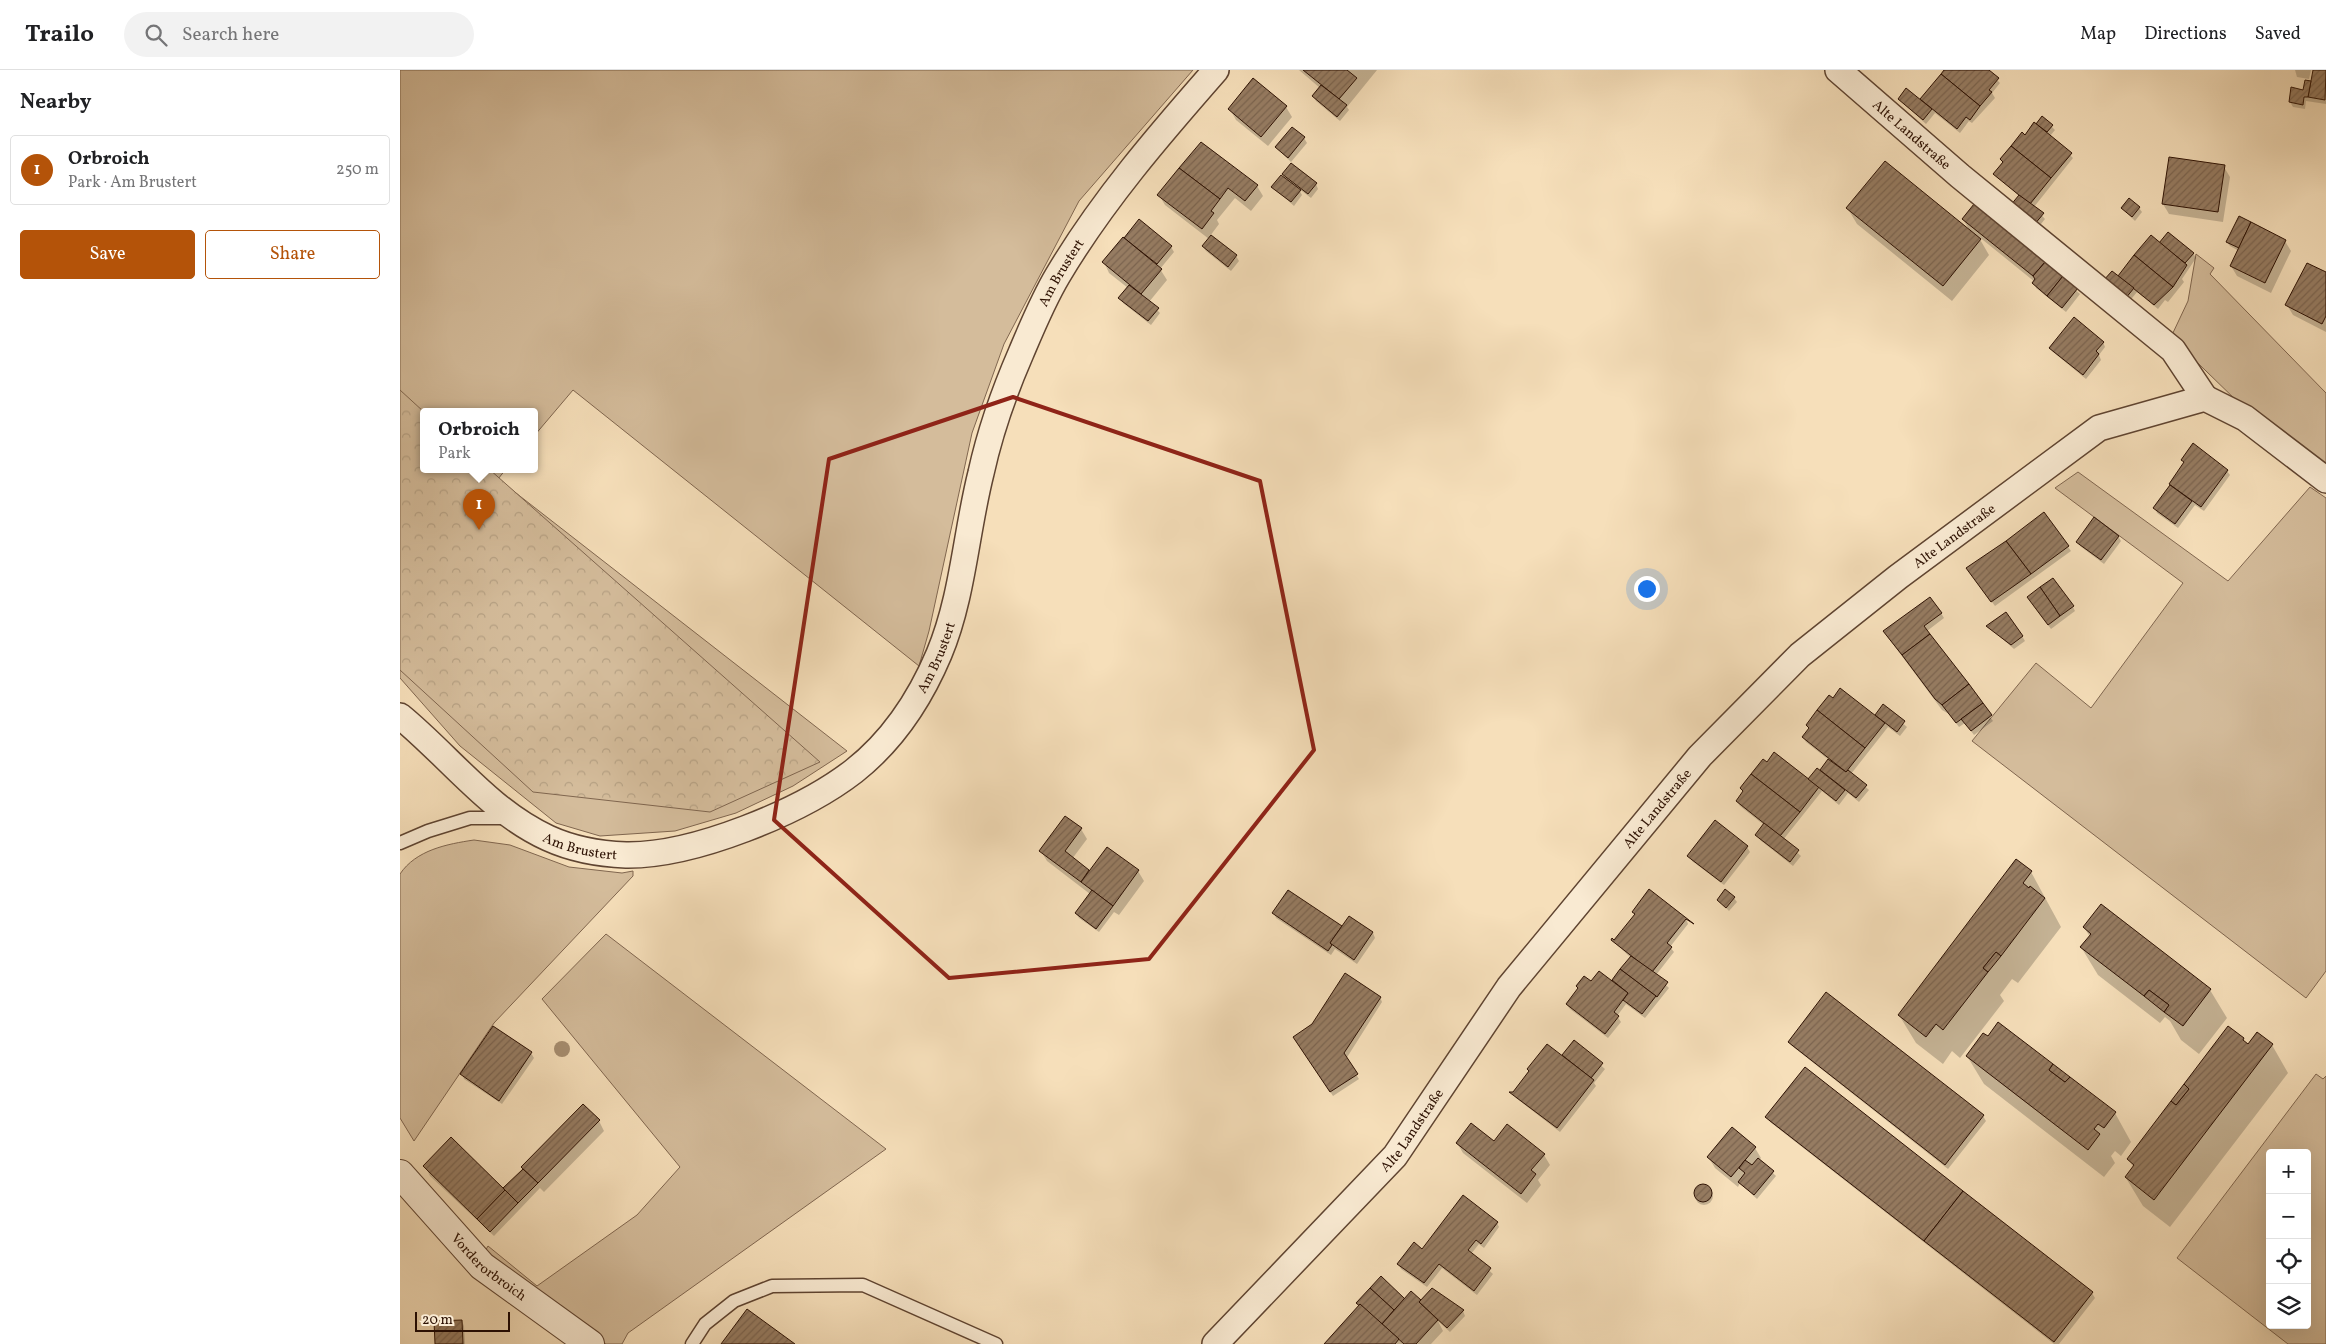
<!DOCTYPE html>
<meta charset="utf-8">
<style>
body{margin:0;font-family:Vollkorn,serif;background:#f2f2f2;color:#202124}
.controls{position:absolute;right:15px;bottom:15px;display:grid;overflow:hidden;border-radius:5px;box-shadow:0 5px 20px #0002}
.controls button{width:45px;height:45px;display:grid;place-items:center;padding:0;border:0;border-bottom:1px solid #e0e0e0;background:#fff;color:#202124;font:25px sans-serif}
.scale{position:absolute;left:15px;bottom:12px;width:95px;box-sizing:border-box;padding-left:5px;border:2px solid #2d1103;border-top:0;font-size:14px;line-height:18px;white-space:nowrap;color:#2d1103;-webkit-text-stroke:4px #f9ead2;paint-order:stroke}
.you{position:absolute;left:1246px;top:518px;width:18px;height:18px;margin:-12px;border:4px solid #fff;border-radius:50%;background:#1a73e8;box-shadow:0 0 0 8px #1a73e833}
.badge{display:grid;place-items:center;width:32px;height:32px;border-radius:50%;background:#b45309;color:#fff;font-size:16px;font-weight:700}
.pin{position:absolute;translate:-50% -41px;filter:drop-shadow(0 1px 2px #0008)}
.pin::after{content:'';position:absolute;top:26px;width:18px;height:15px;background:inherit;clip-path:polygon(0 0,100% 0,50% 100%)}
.popup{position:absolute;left:20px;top:338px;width:118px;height:65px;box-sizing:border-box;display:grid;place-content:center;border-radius:5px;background:#fff;filter:drop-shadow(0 1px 4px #0005);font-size:16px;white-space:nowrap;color:#757577}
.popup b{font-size:19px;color:#202124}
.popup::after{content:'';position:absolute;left:50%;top:100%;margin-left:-10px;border:10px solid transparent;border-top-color:#fff}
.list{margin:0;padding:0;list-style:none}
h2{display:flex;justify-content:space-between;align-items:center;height:65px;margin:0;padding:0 20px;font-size:21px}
h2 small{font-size:16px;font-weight:400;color:#757577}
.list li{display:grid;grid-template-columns:32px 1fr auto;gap:15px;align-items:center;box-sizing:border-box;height:70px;margin:0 10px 10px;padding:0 10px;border:1px solid #e0e0e0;border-radius:5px}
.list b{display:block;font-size:19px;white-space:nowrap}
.list p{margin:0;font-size:16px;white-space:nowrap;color:#757577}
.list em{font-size:16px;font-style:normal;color:#757577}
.actions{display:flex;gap:10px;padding:15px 20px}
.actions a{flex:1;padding:11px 0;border:1px solid #b45309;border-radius:5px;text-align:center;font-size:18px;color:#b45309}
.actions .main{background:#b45309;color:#fff}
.icon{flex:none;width:28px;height:28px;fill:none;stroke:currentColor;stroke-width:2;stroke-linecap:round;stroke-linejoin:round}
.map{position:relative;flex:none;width:1926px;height:1274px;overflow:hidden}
header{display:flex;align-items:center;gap:30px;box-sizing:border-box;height:70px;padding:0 25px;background:#fff;border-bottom:1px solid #e0e0e0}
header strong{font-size:24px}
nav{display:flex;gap:28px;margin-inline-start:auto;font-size:18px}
.search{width:350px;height:45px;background:#f2f2f2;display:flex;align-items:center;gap:12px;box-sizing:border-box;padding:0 18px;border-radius:28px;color:#757577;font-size:19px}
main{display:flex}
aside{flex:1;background:#fff}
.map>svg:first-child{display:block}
.grass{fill:#d4bc9b;stroke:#80664f;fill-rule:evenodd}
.park{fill:url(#park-crowns);stroke:#80664f}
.shadow{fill:#0003}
.building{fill:url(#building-hatch);stroke:#2d1103}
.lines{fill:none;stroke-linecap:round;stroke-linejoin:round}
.service-casing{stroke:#5f4431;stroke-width:15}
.minor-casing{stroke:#5f4431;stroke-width:28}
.tertiary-casing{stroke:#5f4431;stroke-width:30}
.service{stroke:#f9ead2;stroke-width:12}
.minor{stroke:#f9ead2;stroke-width:25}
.tertiary{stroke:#f9ead2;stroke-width:28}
.tree{fill:#a78f72}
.marked{fill:none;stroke:#8f2418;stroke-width:4;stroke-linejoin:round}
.labels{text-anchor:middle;stroke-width:5;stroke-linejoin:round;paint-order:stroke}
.street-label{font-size:14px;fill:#2d1103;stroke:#f9ead2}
</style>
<header>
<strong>Trailo</strong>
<div class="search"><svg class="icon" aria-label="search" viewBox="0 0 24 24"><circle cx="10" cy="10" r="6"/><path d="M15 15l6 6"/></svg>Search here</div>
<nav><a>Map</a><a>Directions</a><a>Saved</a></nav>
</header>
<main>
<aside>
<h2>Nearby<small></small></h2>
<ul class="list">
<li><span class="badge">1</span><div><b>Orbroich</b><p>Park · Am Brustert</p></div><em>250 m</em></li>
</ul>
<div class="actions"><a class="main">Save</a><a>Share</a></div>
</aside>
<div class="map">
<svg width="1926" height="1274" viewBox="0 0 1926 1274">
<defs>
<pattern id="park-crowns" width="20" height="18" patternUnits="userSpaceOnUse" patternTransform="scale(1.25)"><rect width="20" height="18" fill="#d4bc9b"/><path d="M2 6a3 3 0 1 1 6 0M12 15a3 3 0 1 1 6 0" fill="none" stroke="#b6a184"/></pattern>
<pattern id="building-hatch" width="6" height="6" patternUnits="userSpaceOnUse" patternTransform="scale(1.25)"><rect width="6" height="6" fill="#967c62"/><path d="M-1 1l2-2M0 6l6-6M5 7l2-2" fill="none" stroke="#7b644f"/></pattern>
</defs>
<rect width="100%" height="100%" fill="#f6dfba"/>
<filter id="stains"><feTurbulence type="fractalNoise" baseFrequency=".004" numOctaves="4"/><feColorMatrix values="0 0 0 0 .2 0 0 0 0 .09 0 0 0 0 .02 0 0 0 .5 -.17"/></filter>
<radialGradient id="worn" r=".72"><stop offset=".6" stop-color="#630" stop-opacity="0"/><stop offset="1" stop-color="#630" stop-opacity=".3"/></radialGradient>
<!-- grass -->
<g class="grass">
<path d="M0 0H793L679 131 604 274 572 363 529 561 519 596 173 320 134 366V341H24V399H106L98 409 447 681 393 716 336 743 275 761 200 766 156 753 60 676 0 608Z"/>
<path d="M1796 184 1814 198 1810 204 1926 323V396L1840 334 1771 267 1788 231Z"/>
<path d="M1678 402 1828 511 1910 417 1926 428V901L1906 928 1572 671 1636 593 1691 638 1783 513 1655 418Z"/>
<path d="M74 770 110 775 169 797 222 803 233 801V806L94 953 14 1071 0 1048V804C16 780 47 774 74 770Z"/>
<path d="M206 864 486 1079 228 1263 222 1274H206L147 1234 84 1183 88 1176 137 1216 237 1145 280 1097 142 929Z"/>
<path d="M1916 1004 1923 1009 1926 1006V1274H1888L1777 1188ZM1870 1083H1907V1255H1870Z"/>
</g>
<!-- park -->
<path class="park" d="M0 320 24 342V399H89L420 692 310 742 133 722 0 600Z"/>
<!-- shadow -->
<g class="shadow">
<path d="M899 0H977L947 37 949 40 940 51 916 31 914 27 920 18Z"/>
<path d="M1545 0H1587L1600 13 1592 23 1595 28 1572 53 1569 51 1560 63 1535 43 1526 54 1499 29 1506 19 1521 30Z"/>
<path d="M1895 0H1911L1909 9 1897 7Z"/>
<path d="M1914 0 1926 1V34L1906 31 1905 39 1893 37 1890 32 1912 12Z"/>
<path d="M886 37 892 47 868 76 836 50 830 39Z"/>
<path d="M1642 47 1655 60 1650 66 1673 88 1634 137 1645 149 1637 159 1619 126 1595 104 1604 93 1602 90Z"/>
<path d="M904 68 907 73 891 92 877 78Z"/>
<path d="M801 74 857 116 863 126 851 141 835 128 817 150 819 154 810 166 836 186 839 191 831 201 806 181 803 176 809 169 765 135 759 125Z"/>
<path d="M1824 97 1830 107 1823 152 1769 144 1763 134Z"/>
<path d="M883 104 916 114 918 119 911 128 898 118 902 125 894 136 873 117 887 111Z"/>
<path d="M1722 138H1739L1742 142 1735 151Z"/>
<path d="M1448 139 1571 163 1563 149 1645 193 1680 224 1666 242 1636 218 1635 212 1578 166 1589 185 1552 231 1457 154Z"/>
<path d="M726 168 771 177 774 182 760 199 767 210 749 232 760 243 751 255 723 233 720 228 728 218 709 203 704 192Z"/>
<path d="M1885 171 1891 181 1871 223 1837 206 1831 196 1839 181 1830 176 1827 172Z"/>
<path d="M1760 174 1793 183 1796 188 1782 209 1784 212 1768 232 1765 230 1758 239 1737 222 1728 233 1718 207Z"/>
<path d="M1926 204V262L1893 245 1887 235Z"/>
<path d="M1703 272 1705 277 1699 285 1701 290 1686 309 1653 282 1650 278Z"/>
<path d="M1783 390 1827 401 1830 405 1804 441 1795 435 1778 458 1757 443 1755 438 1785 394Z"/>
<path d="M1645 445 1671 481 1595 536 1570 503Z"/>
<path d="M1718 466 1721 471 1704 494 1680 476 1677 472Z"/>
<path d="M1631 532 1673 537 1675 541 1651 559Z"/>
<path d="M1541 543 1544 548 1527 561 1593 651 1574 665 1565 653 1559 657 1549 644 1542 640 1487 566Z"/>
<path d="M1588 556 1622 566 1625 571 1614 579Z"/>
<path d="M1483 636 1507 657 1500 666 1488 657 1451 704 1469 720 1459 732 1448 723 1439 735 1422 721 1383 770 1401 786 1393 796 1360 770 1357 765 1364 755 1340 736 1337 731 1344 723 1341 718 1409 711 1429 690 1406 672 1403 667 1410 659 1407 655 1475 647Z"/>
<path d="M1315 752 1347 777 1350 782 1324 815 1292 791 1289 786Z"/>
<path d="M681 759 687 769 672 789 690 802 738 801 744 811 719 845 714 842 699 862 679 848 676 843 690 824 647 791 641 781Z"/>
<path d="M1631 802 1661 857 1618 913 1612 909 1600 925 1604 931 1560 988 1552 981 1543 994 1516 973 1499 945Z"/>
<path d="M1334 828 1337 832 1329 841 1318 830Z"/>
<path d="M1233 842 1286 849 1288 854 1270 877 1274 882 1256 905 1269 918 1245 948 1226 934 1217 946 1221 952 1208 968 1170 939 1167 935 1191 913 1212 912 1231 888 1214 872 1235 846Z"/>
<path d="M874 843 942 858 949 848 973 863 975 868 957 894 935 879 931 885 876 848Z"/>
<path d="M1684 857 1810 920 1827 948 1799 984 1781 970 1770 951 1765 947 1760 953 1698 905 1681 877 1690 867Z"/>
<path d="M980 927 982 932 946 989 959 1009 933 1026 897 972Z"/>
<path d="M1174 972 1205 999 1194 1013 1196 1016 1160 1062 1116 1028 1113 1023 1147 975 1162 987Z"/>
<path d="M1389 972 1583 1046 1586 1051 1548 1099 1392 976Z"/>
<path d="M1872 975 1888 1003 1770 1157 1743 1136 1726 1108 1734 1098 1728 1089 1848 976Z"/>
<path d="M131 983 134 988 102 1034 64 1009 62 1004Z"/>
<path d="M1567 986 1715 1043 1731 1072 1721 1086 1715 1081 1711 1086 1715 1093 1704 1107 1584 1014Z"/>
<path d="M1405 999 1692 1223 1695 1228 1659 1274H1654L1370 1052 1367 1047Z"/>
<path d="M199 1051 204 1061 144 1122 140 1118 94 1166 30 1106 25 1096 104 1121 124 1099Z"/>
<path d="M1057 1073H1094L1144 1085 1150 1095 1138 1110 1141 1115 1127 1133 1063 1083Z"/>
<path d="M1355 1078 1361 1088 1359 1090 1376 1106 1357 1129 1340 1113 1338 1117 1315 1098 1309 1088Z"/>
<circle cx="1304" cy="1126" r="9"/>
<path d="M1097 1153 1099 1157 1084 1178 1079 1174 1071 1184 1093 1204 1077 1225 1042 1198 1027 1217 1001 1199 998 1194 1023 1181Z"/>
<path d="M1005 1230 1020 1231 1063 1241 1065 1246 1050 1262 1038 1251 1043 1261 1031 1274H925Z"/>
<path d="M62 1251 64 1256 65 1274H36Z"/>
</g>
<!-- building -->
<g class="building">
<path d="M903 0H947L957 8 939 29Z"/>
<path d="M1544 0H1589L1599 8 1589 20 1592 22 1580 36 1541 4Z"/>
<path d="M1913 0H1926L1925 30 1908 27Z"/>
<path d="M1541 4 1580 36 1570 50 1566 47 1557 59 1520 29Z"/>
<path d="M853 8 887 36 861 67 828 39Z"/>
<path d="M1905 10 1911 11 1908 27H1904L1903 35 1889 32 1891 17 1903 20Z"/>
<path d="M921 15 947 35 937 47 912 26Z"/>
<path d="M1506 18 1532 39 1523 50 1498 29Z"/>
<path d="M1642 46 1653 55 1647 62 1636 54Z"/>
<path d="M1634 52 1672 83 1651 108 1611 76 1622 62 1625 65Z"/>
<path d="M892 57 905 67 888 88 875 77Z"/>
<path d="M801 72 858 115 845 131 828 118 820 129 779 98Z"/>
<path d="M1611 76 1651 108 1630 134 1593 104 1603 92 1600 89Z"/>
<path d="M1769 87 1825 95 1818 142 1762 134Z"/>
<path d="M1485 91 1581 169 1543 216 1446 138Z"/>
<path d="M891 93 917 113 908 124 882 104Z"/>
<path d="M779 98 820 129 811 141 814 143 802 159 757 125Z"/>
<path d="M881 105 901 120 891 132 871 117Z"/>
<path d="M1619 125 1644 143 1634 155 1610 136Z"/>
<path d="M1729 128 1740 137 1732 147 1721 138Z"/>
<path d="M1574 134 1646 191 1633 206 1562 149Z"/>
<path d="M1839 146 1851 152 1839 178 1826 172Z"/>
<path d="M739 149 772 176 757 194 724 168Z"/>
<path d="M1851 152 1886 170 1865 213 1830 196Z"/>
<path d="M1768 162 1794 183 1785 193 1759 173Z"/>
<path d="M811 165 837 185 828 197 802 176Z"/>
<path d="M1751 165 1787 195 1773 217 1734 185Z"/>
<path d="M723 167 762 199 741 224 702 192Z"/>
<path d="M1734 185 1773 217 1754 235 1718 206Z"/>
<path d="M1646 191 1663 206 1647 226 1632 213 1635 209 1633 206Z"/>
<path d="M1907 193 1926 202V246L1922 254 1885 235Z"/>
<path d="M1712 201 1734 218 1725 229 1703 211Z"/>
<path d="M1663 206 1678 218 1662 238 1647 226Z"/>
<path d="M729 215 759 238 748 251 718 228Z"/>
<path d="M1674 247 1704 272 1696 281 1699 284 1683 305 1649 278Z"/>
<path d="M1793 373 1828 400 1801 437 1769 414 1784 392 1781 390Z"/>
<path d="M1770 415 1792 431 1775 454 1753 438Z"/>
<path d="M1644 442 1669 476 1631 504 1606 471Z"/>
<path d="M1694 447 1719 466 1701 490 1676 472Z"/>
<path d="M1606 471 1631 504 1591 532 1566 498Z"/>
<path d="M1653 508 1674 536 1660 546 1640 517Z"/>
<path d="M1640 517 1660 546 1648 555 1627 527Z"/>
<path d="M1530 527 1542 543 1524 556 1530 564 1502 585 1483 561Z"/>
<path d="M1606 542 1623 566 1611 575 1586 556Z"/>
<path d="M1530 564 1569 614 1542 635 1535 629 1502 585Z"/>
<path d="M1569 614 1583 633 1556 653 1542 635Z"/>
<path d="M1440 618 1485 653 1465 678 1417 640 1429 625 1433 628Z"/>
<path d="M1583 633 1592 645 1571 661 1561 649Z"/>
<path d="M1483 634 1505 651 1497 662 1475 645Z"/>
<path d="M1417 640 1465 678 1446 702 1402 667 1409 658 1406 655Z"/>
<path d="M1374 682 1419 717 1400 742 1351 704 1363 689 1367 692Z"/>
<path d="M1428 689 1446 702 1448 700 1467 715 1456 728 1420 700Z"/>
<path d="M1417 698 1445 720 1436 731 1408 709Z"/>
<path d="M1351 704 1400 742 1380 766 1336 731 1343 721 1340 718Z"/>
<path d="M665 746 682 758 665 781 689 800 681 812 639 781Z"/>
<path d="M1315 750 1348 776 1321 812 1287 786Z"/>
<path d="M1364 753 1399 780 1390 792 1355 765Z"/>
<path d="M707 777 739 800 713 836 681 812Z"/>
<path d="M1616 789 1632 801 1623 813 1629 818 1630 816 1645 828 1601 886 1596 882 1583 898 1588 902 1543 960 1536 954 1526 967 1498 945Z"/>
<path d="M1249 819 1294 854 1286 849 1267 873 1272 877 1252 902 1211 870 1212 868 1214 870 1235 844 1232 842Z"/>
<path d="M1325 819 1335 827 1326 838 1317 830Z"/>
<path d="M692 820 713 836 696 859 675 843Z"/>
<path d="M888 820 942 856 930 873 932 875 928 881 872 843Z"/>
<path d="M1701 834 1811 919 1783 956 1764 942 1769 935 1749 920 1744 926 1680 877 1691 864 1683 857Z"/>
<path d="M949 846 973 862 954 890 930 873Z"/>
<path d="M1596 882 1601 886 1588 902 1583 898Z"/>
<path d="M1231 886 1268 912 1257 927 1220 899Z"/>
<path d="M1220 899 1256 926 1242 944 1223 930 1228 923 1212 910Z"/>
<path d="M1199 901 1228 923 1214 942 1219 946 1205 964 1166 934 1178 918 1176 916 1184 906 1191 911Z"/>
<path d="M945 903 981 927 944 983 958 1004 930 1022 893 967 912 954Z"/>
<path d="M1749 920 1769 935 1764 942 1744 926Z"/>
<path d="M1426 922 1584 1045 1545 1095 1388 972Z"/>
<path d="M1598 952 1653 994 1649 1000 1665 1012 1670 1007 1716 1042 1704 1058 1698 1054 1694 1059 1700 1064 1688 1080 1566 986 1583 963 1588 966Z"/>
<path d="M93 956 132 982 99 1031 60 1004Z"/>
<path d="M1828 956 1844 968 1843 970 1848 974 1857 962 1873 974 1754 1130 1725 1107 1734 1095 1727 1089 1771 1031 1776 1035 1789 1019 1784 1014Z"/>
<path d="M1174 970 1203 993 1191 1008 1162 985Z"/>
<path d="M1147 974 1194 1010 1157 1058 1109 1022H1113L1129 1001 1127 999Z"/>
<path d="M1653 994 1670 1007 1665 1012 1649 1000Z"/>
<path d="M1405 997 1563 1121 1524 1171 1365 1047Z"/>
<path d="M1784 1014 1789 1019 1776 1035 1771 1031Z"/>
<path d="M183 1034 200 1050 138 1113 121 1097Z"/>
<path d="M1071 1053 1094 1071 1107 1054 1145 1084 1131 1100 1136 1104 1121 1124 1056 1073Z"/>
<path d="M1332 1057 1356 1077 1331 1107 1307 1087Z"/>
<path d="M51 1067 105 1120 77 1149 23 1096Z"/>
<path d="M1358 1088 1374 1101 1354 1125 1338 1112 1345 1103 1339 1098 1345 1090 1352 1095Z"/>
<path d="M123 1099 138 1113 118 1133 103 1118Z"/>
<circle cx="1303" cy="1123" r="9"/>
<path d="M105 1120 118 1133 90 1162 77 1149Z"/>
<path d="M1563 1121 1693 1222 1654 1272 1524 1171Z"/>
<path d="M1063 1125 1098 1152 1081 1174 1076 1170 1068 1180 1091 1198 1074 1221 1039 1194 1024 1213 997 1194 1014 1172 1022 1179Z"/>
<path d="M981 1206 1005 1229 994 1240 970 1218Z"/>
<path d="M970 1218 994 1240 982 1254 956 1233Z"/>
<path d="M1032 1218 1064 1240 1047 1258 1019 1232Z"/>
<path d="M1011 1221 1021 1230 1019 1232 1038 1250 1016 1274H1004L982 1254Z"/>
<path d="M960 1234 999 1269 995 1274H924Z"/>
<path d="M347 1239 395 1274H321Z"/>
<path d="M62 1250 63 1274H35L34 1251Z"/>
</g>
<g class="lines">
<!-- service casing -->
<g class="service-casing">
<g id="service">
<path d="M0 773 28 761 70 748H111"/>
<path d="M292 1274 305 1254 334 1231 372 1216 463 1215 596 1274"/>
</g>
</g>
<!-- minor casing -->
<g class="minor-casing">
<g id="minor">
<path id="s1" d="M1438 0 1560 106 1773 280 1805 328"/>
<path id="s2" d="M0 646C49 686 89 741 148 768 172 779 199 784 226 785 293 786 401 742 454 701 492 671 520 629 539 584 563 527 566 462 581 403 590 362 604 322 621 283 632 257 643 230 658 205 702 131 759 65 816 0"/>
<path id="s3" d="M815 1274 995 1086 1109 917 1300 686 1400 585 1498 507 1699 358 1805 328 1845 348 1926 410"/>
</g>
</g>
<!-- tertiary casing -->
<g class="tertiary-casing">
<g id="tertiary">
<path id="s4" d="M0 1104 82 1196 190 1274"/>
</g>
</g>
<!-- service -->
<use href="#service" class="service"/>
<!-- minor -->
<use href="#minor" class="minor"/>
<!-- tertiary -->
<use href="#tertiary" class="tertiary"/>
</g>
<!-- trees -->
<circle class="tree" cx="162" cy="979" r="8"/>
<!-- marked area -->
<path class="marked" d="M613 327 860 411 914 680 749 889 549 908 374 750 429 389Z"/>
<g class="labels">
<!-- street labels -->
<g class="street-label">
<text dy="5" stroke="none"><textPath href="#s1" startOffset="98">Alte Landstraße</textPath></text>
<text dy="5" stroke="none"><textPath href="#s2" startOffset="1068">Am Brustert</textPath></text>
<text dy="5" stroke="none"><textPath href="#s3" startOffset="1101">Alte Landstraße</textPath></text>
<text dy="5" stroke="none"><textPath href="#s2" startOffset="661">Am Brustert</textPath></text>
<text dy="5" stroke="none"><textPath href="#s3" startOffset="696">Alte Landstraße</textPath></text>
<text dy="5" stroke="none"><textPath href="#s2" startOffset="226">Am Brustert</textPath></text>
<text dy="5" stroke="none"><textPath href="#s3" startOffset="291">Alte Landstraße</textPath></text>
<text dy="5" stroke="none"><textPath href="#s4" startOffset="129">Vorderorbroich</textPath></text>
</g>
</g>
<rect width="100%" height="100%" filter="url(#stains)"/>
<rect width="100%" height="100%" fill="url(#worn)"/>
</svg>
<div class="controls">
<button>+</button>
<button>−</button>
<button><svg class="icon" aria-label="locate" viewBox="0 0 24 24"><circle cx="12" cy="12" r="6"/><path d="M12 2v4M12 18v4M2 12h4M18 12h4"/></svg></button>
<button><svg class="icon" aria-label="layers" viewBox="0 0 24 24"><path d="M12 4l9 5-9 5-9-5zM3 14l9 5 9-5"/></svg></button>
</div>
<div class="scale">20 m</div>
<div class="you"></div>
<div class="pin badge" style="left:79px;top:460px">1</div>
<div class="popup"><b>Orbroich</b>Park</div>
</div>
</main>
